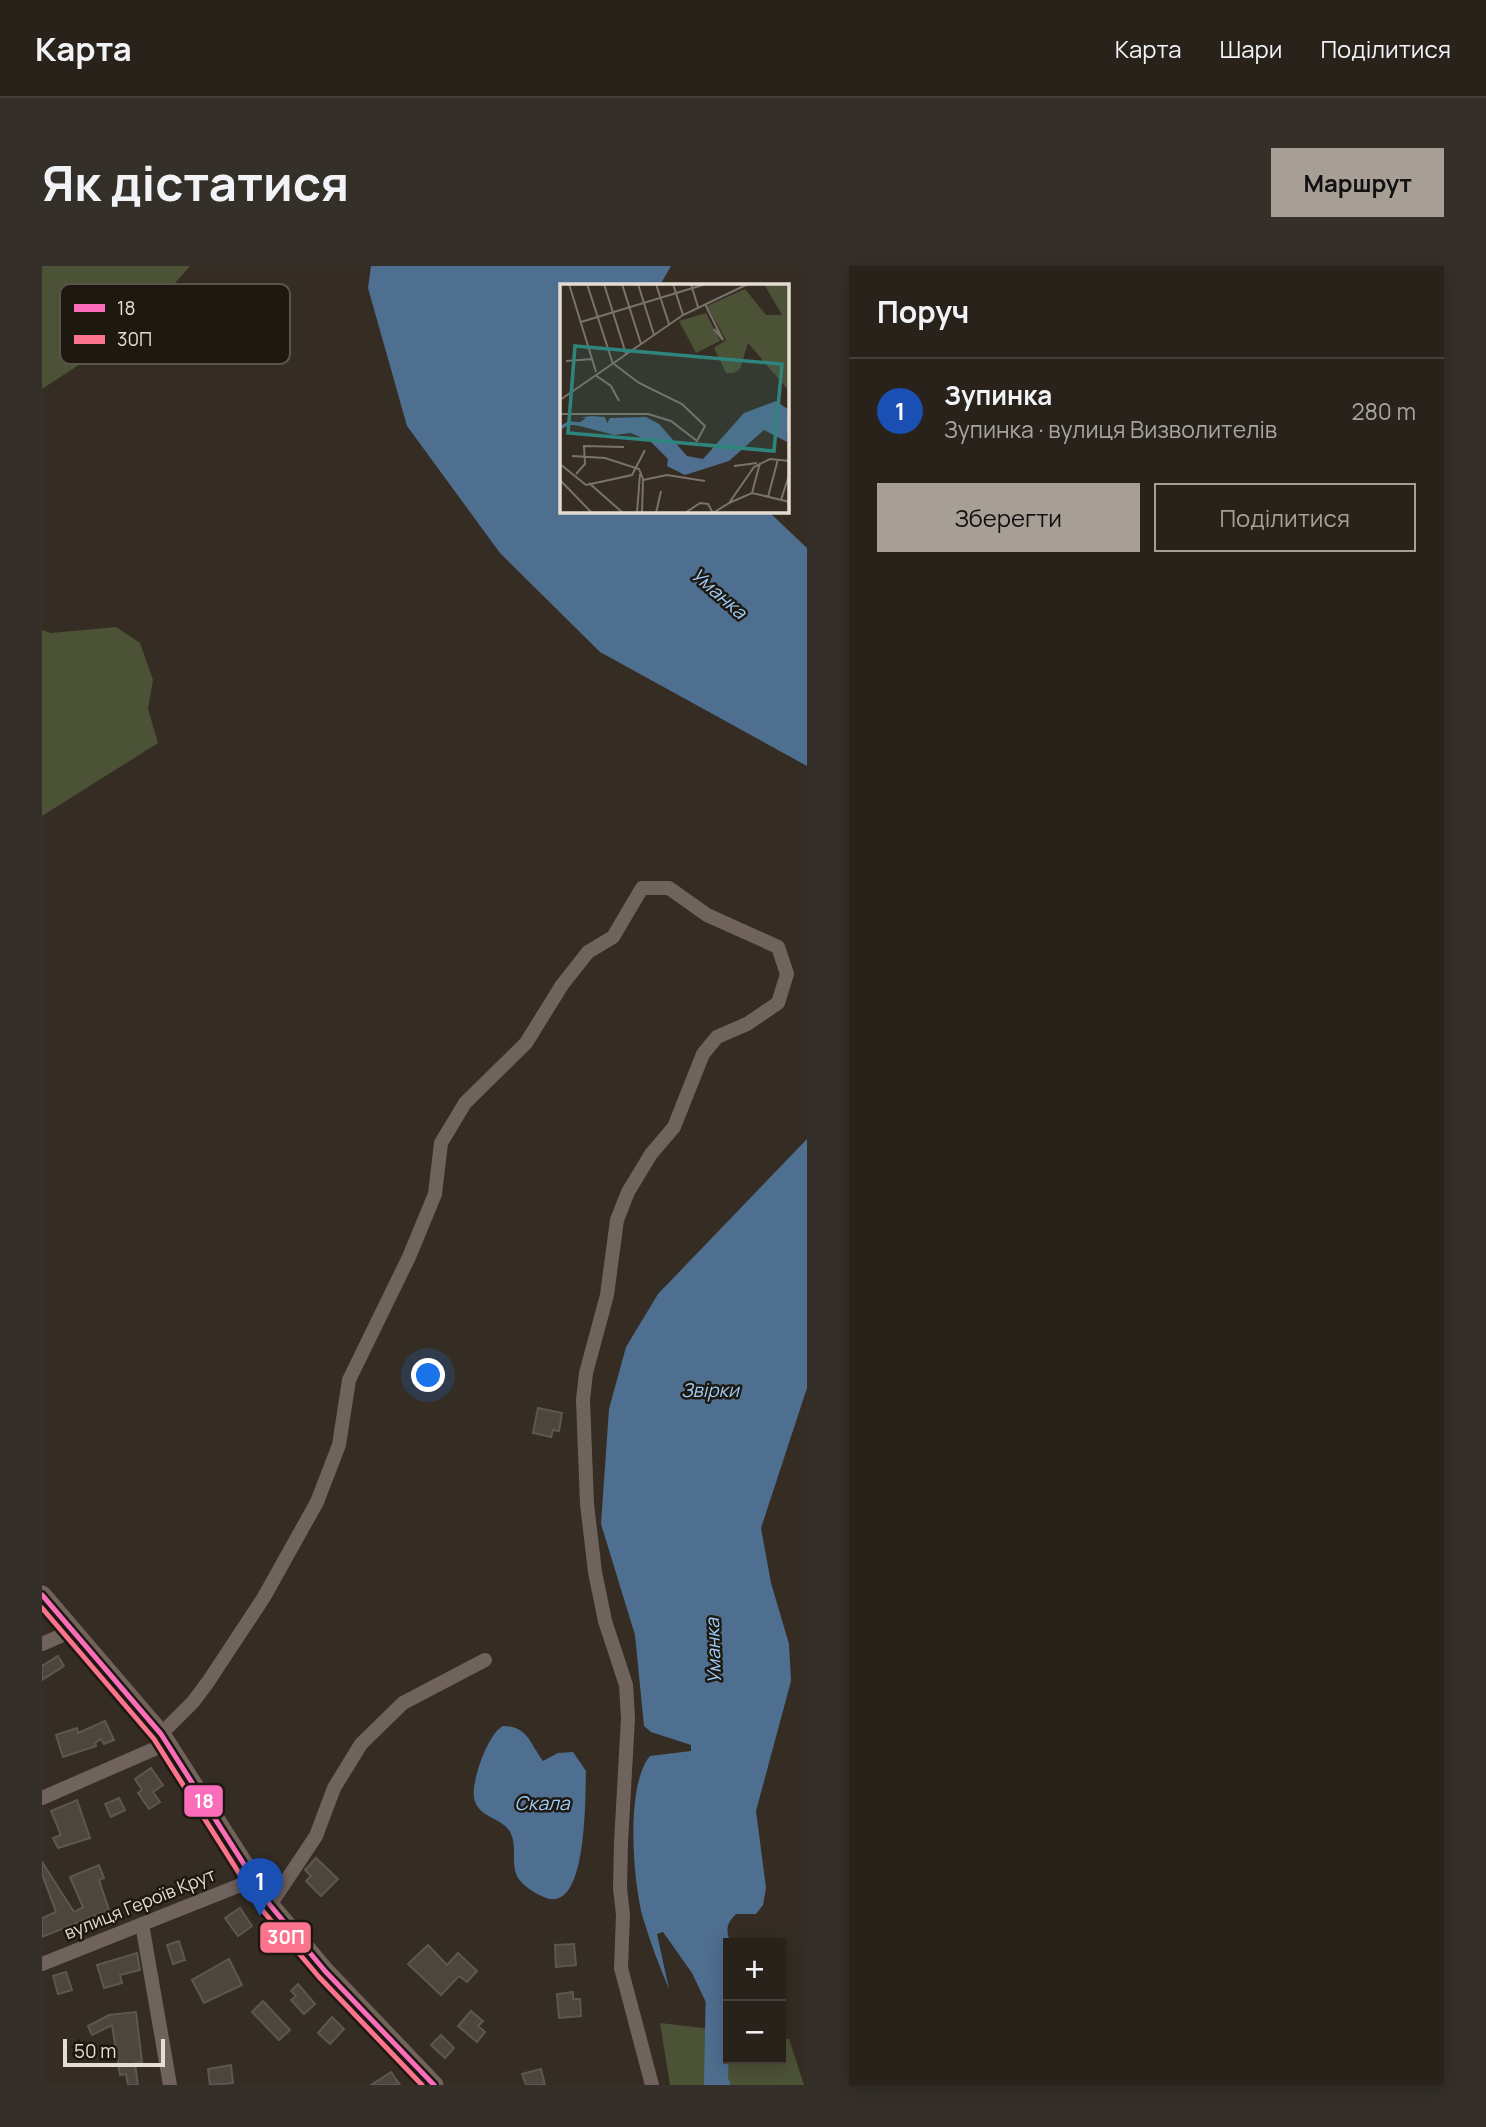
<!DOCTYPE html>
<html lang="uk">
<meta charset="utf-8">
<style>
body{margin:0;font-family:Manrope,sans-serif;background:#342f28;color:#f1f3f6}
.controls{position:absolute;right:21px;bottom:21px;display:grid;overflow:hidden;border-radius:0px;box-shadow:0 4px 18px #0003}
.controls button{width:63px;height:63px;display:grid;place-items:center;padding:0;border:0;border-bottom:2px solid #443f3a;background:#28221b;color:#f1f3f6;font:35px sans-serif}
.scale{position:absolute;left:21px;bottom:18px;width:102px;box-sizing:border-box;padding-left:7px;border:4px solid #e5dcd2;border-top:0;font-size:19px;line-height:24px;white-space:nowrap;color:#e5dcd2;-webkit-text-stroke:5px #1d1810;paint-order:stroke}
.you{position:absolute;left:387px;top:1110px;width:24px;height:24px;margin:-18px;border:5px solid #fff;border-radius:50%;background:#1a73e8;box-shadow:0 0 0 10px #1a73e833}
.badge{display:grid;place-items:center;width:46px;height:46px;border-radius:50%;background:#a79f95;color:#fff;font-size:23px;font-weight:700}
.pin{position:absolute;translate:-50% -58px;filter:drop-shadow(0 2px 4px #0008)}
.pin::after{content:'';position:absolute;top:37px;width:24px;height:21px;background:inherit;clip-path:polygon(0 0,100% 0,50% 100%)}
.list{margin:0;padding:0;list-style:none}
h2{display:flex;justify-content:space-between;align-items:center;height:91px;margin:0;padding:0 28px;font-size:30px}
h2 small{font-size:23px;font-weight:400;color:#a5a4a3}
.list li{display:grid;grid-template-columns:46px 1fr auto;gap:21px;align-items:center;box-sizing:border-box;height:105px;padding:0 28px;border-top:2px solid #443f3a}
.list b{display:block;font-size:26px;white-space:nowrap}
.list p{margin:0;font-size:23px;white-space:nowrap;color:#a5a4a3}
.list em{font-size:23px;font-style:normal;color:#a5a4a3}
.actions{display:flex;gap:14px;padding:21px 28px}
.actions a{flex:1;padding:16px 0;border:2px solid #a79f95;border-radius:0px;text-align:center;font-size:24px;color:#a79f95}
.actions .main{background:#a79f95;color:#111}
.map{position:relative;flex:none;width:765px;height:1819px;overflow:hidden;border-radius:0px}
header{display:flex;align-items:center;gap:42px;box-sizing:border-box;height:98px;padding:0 35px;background:#28221b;border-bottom:2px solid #443f3a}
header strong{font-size:33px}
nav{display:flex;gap:38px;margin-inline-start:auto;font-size:24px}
.intro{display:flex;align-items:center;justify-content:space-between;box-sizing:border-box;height:168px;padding:0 42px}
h1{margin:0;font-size:49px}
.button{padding:18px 32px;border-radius:0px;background:#a79f95;color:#111;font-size:24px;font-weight:700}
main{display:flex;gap:42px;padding:0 42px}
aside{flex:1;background:#28221b;border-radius:0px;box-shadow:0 4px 18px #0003}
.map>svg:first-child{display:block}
.green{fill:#4c5236}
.water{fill:#4f6f90}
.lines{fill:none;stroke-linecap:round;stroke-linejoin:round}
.stream{stroke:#4f6f90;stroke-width:4.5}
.river{stroke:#4f6f90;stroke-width:24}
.building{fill:#4c463e;stroke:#5d574f;stroke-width:2}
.minor{stroke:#70635e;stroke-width:14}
.major{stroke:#71625a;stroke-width:19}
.bus-1-casing{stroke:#1d1810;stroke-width:10}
.bus-2-casing{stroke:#1d1810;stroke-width:10}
.bus-1{stroke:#fb6dba;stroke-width:5}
.bus-2{stroke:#fc738d;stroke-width:5}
.labels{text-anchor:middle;stroke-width:5;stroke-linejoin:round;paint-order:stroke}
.street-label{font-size:18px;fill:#e5dcd2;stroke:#1d1810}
.water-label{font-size:19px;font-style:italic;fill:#9dcbf8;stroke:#1d1810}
.inset-river{fill:none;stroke:#4f6f90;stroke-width:3.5}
.inset-road{fill:none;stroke:#7b736a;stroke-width:2}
.view{fill:#2f857d;fill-opacity:0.15;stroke:#2f857d;stroke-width:3.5}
.inset-edge{fill:none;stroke:#e5dcd2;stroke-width:3.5}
.key{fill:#1d1810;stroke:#59534a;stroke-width:2}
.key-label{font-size:19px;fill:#e5dcd2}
.line-badge{stroke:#1d1810;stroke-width:2.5}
.badge-label{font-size:19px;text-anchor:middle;font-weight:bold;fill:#fff}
</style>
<header>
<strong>Карта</strong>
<nav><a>Карта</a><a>Шари</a><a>Поділитися</a></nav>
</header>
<div class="intro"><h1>Як дістатися</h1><a class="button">Маршрут</a></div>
<main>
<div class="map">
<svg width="765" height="1819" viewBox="0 0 765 1819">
<rect width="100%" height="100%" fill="#352d24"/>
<!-- green -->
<g class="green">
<path d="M0 0H148L92 63 0 123Z"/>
<path d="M74 361 98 377 111 414 106 443 116 477 0 550V364L9 367Z"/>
<path d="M618 1757 686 1765V1793H739V1772L747 1773 762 1819H628Z"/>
</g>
<!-- water -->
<g class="water">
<path d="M329 0H629L618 19H520V245H726L765 282V500L558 386 458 287 365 160 326 22Z"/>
<path d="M765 873V1122L719 1262 729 1317 747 1378 749 1415 714 1545 724 1622 721 1639 714 1648H694C685 1657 684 1662 687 1673L696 1677H686V1749H670L650 1707 621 1666 615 1668 627 1723C617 1699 608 1676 601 1652 591 1615 583 1520 608 1490L649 1485V1479L609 1466 602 1460 593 1369 559 1258 567 1143 584 1081 616 1028Z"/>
<path d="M461 1460C486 1460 488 1478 501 1495L516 1487 531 1486 544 1505C543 1529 546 1647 504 1632 494 1628 480 1620 475 1610 469 1597 475 1581 469 1568 462 1551 436 1553 432 1532 429 1516 446 1467 461 1460Z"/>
</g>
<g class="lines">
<!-- stream -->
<path class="stream" d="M673 1819 674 1817"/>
<!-- river -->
<path class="river" d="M676 1819 674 1817 676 1716"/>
</g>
<!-- building -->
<g class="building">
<path d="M496 1142 520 1147 517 1165 511 1164 509 1171 491 1167Z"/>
<path d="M16 1390 22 1400 0 1414V1400Z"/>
<path d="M63 1455 72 1474 62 1478 59 1473 53 1477 54 1480 21 1491 14 1469 35 1462 36 1467Z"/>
<path d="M109 1502 121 1519 111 1526 118 1536 107 1543 96 1527 100 1524 93 1513Z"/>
<path d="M77 1532 83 1544 69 1551 63 1538Z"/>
<path d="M35 1534 48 1572 16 1582 11 1572 19 1569 9 1545Z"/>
<path d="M274 1592 296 1613 279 1630 264 1615 269 1610 263 1604Z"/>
<path d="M0 1596 32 1646 41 1641 28 1611 57 1599 62 1612 57 1614 67 1644 0 1671V1652L14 1646 0 1608Z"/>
<path d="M198 1642 210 1660 196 1670 183 1652Z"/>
<path d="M137 1675 143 1694 131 1698 125 1679Z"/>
<path d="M532 1678 534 1699 514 1701 513 1679Z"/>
<path d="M386 1679 405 1699 416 1687 435 1705 425 1716 417 1710 399 1729 366 1698Z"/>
<path d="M95 1687 98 1704 78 1709 80 1717 62 1722 55 1699Z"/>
<path d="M187 1693 200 1719 162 1737 150 1714Z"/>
<path d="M24 1706 30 1724 16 1728 11 1710Z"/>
<path d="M256 1718 273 1738 262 1748 249 1734 254 1730 249 1725Z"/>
<path d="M531 1726V1733H538L539 1750 517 1752 515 1728Z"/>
<path d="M221 1735 248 1764 237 1774 210 1746Z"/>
<path d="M429 1745 441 1755 436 1760 443 1766 435 1776 416 1760Z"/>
<path d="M94 1746 100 1796 93 1797 96 1819H86L84 1808 78 1809 70 1759 50 1769 46 1760 67 1749Z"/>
<path d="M290 1751 302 1763 288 1778 276 1767Z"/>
<path d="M399 1769 412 1782 403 1792 389 1779Z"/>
<path d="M189 1799 191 1817 168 1819 166 1803Z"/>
<path d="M499 1803 503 1819H484L480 1808Z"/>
<path d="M349 1806 358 1819H329Z"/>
</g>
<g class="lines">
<!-- minor -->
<g class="minor">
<path d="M0 1378 30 1365"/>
<path d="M119 1468 151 1436 166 1416 222 1331 275 1236 297 1179 307 1114 367 991 393 928 399 877 423 837 484 777 520 719 546 686 571 671 600 622H627L665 649 736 681 745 708 736 737 705 758 675 771 661 788 632 861 609 888 586 926 575 954 565 1029 544 1107 541 1134 545 1238 553 1306 563 1355 584 1419 586 1452 579 1577 578 1622 581 1649 579 1702 610 1819"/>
<path d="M0 1532 126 1477"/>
<path d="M228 1639 274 1570 292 1522 319 1478 361 1437 443 1394"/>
<path d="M100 1658 128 1819"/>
<path d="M0 1698 211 1614"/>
</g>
<!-- major -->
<path class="major" d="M0 1329 119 1468 228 1639 283 1705 392 1819"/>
<!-- bus-1 casing -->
<g class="bus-1-casing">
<path id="bus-1" d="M0 1329 119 1468 228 1639 283 1705 392 1819"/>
</g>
<!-- bus-2 casing -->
<g class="bus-2-casing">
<path id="bus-2" d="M0 1342 112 1473 221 1645 277 1711 380 1819"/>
</g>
<!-- bus-1 -->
<use href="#bus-1" class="bus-1"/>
<!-- bus-2 -->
<use href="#bus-2" class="bus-2"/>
</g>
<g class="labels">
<!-- street labels -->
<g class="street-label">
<text transform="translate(98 1638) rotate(-22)" y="6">вулиця Героїв Крут</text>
</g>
<!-- water labels -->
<g class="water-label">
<text transform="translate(677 327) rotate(41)" y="7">Уманка</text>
<text x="668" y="1131">Звірки</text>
<text transform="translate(671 1385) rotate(-92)" y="7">Уманка</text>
<text x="500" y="1544">Скала</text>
</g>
</g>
<!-- overview -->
<g transform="translate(518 18)">
<rect width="229" height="229" fill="#352d24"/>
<path d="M204 0H229V107L188 59 180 85 174 89H166L154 64 166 56 147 22 185 5 206 31H222ZM146 29 160 57 136 69 119 37Z" fill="#4c5236"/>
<path d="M216 117 229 126 227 158 204 146 169 177 125 191 107 182 108 175 91 158 71 149 54 151 16 141 26 134H20L31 132 45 133 47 139 50 134 86 133 99 140 127 172 143 175 184 129Z" fill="#4f6f90"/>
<path class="inset-river" d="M0 144 9 139 22 140"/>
<path class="inset-road" d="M9 0 36 88M27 0 53 80M44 0 66 70M62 0 81 60M78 0 94 51M96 0 109 40M113 0 123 31M131 0 138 23M145 20 163 56 154 45M21 38 146 0M6 77 33 75M35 91 51 102 59 117M0 116 123 31 188 0M0 130H88L111 137 137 157 145 142 122 120 79 99 54 80M12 172 45 174 79 185 83 195 82 229M0 180 26 201M174 182 197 179M16 190 25 180 24 162 64 163M0 196 32 229M83 196 107 191 145 197M29 199 63 229M26 201 72 191 85 166M192 209 200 179M208 213 218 175M221 216 230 188M169 219 192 209 230 218M77 229 80 190M96 229 101 207M125 229 140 219 148 220 153 229M153 229 169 219 194 183 210 175 230 177"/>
<path class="view" d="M15 62 222 80 214 167 8 149Z"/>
<rect width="229" height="229" class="inset-edge"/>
</g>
<!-- legend -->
<rect x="18" y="18" width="230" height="80" rx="10" class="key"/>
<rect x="32" y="38" width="31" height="8" fill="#fb6dba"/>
<rect x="32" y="69" width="31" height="9" fill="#fc738d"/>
<g class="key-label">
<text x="75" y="49">18</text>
<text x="75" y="80">30П</text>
</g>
<g class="line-badge">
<rect x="141" y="1518" width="41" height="34" rx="7" fill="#fb6dba"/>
<rect x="217" y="1655" width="53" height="33" rx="7" fill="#fc738d"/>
</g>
<g class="badge-label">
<text x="162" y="1542">18</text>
<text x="244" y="1678">30П</text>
</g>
</svg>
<div class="controls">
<button>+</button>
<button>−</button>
</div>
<div class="scale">50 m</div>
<div class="you"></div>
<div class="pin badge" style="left:218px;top:1650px;background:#1a4fb4">1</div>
</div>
<aside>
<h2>Поруч<small></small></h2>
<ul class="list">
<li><span class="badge" style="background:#1a4fb4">1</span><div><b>Зупинка</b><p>Зупинка · вулиця Визволителів</p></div><em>280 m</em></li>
</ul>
<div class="actions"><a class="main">Зберегти</a><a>Поділитися</a></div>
</aside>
</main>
